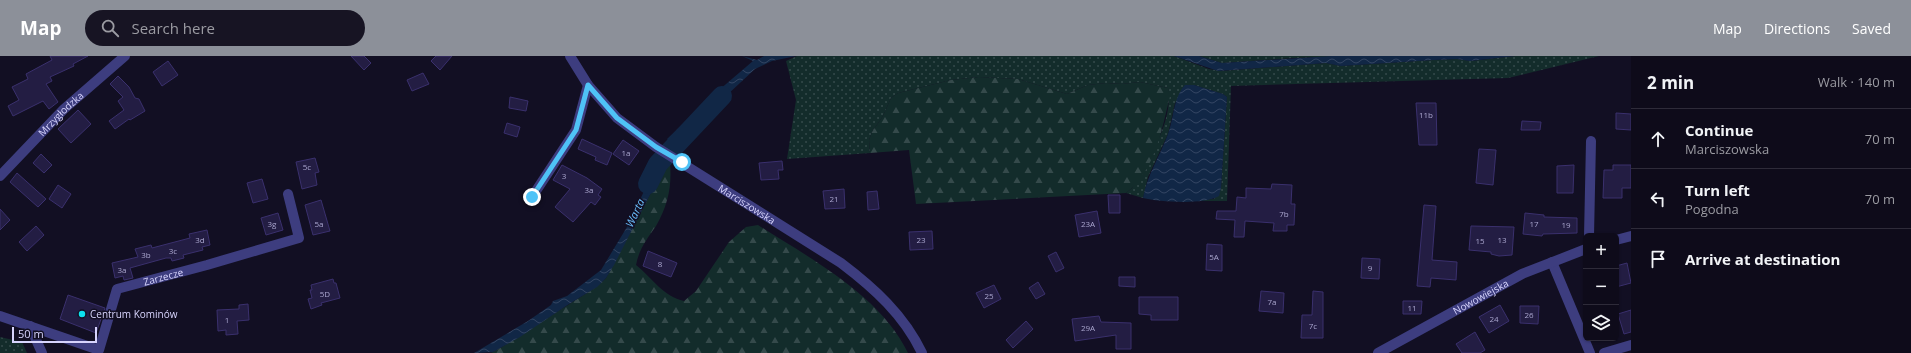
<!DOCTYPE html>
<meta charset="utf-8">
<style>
body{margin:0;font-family:"Open Sans",sans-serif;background:#171423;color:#f1f3f6}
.controls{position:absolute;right:12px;bottom:12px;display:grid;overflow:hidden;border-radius:6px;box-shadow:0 1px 3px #0004}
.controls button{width:36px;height:36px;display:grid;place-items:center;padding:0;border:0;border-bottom:1px solid #2e2b39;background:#0e0b1a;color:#f1f3f6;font:20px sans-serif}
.scale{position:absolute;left:12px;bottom:10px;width:85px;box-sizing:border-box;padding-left:4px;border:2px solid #d7d4fd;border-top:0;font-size:11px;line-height:14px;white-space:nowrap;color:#d7d4fd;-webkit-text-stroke:3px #120f23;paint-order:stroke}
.stop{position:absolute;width:12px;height:12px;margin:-9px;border:3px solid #4fc3f7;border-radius:50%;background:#fff}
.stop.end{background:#4fc3f7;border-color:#fff;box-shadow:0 1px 4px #0008}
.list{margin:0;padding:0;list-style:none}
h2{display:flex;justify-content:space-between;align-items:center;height:52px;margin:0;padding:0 16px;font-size:17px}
h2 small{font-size:13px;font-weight:400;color:#9b9ba2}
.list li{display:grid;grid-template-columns:26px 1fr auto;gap:12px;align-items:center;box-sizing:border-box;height:60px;padding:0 16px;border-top:1px solid #2e2b39}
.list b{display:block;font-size:15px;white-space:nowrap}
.list p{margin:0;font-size:13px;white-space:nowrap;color:#9b9ba2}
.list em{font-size:13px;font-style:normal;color:#9b9ba2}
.icon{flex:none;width:22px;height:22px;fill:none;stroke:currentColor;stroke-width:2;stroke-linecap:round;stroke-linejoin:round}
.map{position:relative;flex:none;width:1631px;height:297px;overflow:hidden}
header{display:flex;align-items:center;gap:24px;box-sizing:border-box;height:56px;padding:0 20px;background:#8c9099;color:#fff}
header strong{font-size:19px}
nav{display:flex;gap:22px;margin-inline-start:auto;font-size:14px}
.search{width:280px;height:36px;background:#171423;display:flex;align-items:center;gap:10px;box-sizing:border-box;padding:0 14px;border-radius:22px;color:#9b9ba2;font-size:15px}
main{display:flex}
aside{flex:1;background:#0e0b1a}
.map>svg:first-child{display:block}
.grass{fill:url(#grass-dots)}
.forest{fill:url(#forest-firs)}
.water{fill:url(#water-waves)}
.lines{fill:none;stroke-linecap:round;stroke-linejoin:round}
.river{stroke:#112746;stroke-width:20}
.building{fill:#231d43;stroke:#3a306d}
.minor{stroke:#3d3d7f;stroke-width:10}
.route{stroke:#4fc3f7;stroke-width:5}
.poi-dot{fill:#0de1ef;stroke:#120f23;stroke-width:1.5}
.labels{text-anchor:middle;stroke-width:3;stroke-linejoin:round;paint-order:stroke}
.number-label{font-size:8px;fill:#aaa6ce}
.street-label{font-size:10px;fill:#d7d4fd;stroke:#120f23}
.poi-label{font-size:10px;fill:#d7d4fd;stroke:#120f23;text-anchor:start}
.water-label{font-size:11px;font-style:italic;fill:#68baf7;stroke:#120f23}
</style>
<header>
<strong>Map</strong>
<div class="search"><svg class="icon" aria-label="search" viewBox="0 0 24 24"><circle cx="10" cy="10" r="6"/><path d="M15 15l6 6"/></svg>Search here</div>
<nav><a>Map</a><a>Directions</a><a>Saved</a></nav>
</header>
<main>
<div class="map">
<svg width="1631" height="297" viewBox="0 0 1631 297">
<defs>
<pattern id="grass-dots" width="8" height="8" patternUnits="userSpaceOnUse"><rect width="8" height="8" fill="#132c2b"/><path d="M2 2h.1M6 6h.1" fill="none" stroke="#354a4b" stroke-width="1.8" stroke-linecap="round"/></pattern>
<pattern id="forest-firs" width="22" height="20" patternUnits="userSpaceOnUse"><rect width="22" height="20" fill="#132c2b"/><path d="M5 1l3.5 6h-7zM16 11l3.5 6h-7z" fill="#354a4b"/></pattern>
<pattern id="water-waves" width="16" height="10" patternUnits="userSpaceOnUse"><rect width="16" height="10" fill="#112746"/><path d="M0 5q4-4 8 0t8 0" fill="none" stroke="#334562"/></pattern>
</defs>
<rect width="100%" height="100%" fill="#120f23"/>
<!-- grass -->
<g class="grass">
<path d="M797 0H1174L1209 13 1221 15 1326 7 1341 10 1433 4 1457 3 1471 5 1515 0H1599L1508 22 1231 30 1227 145H1185L1214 143 1221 132 1227 41 1223 38 1194 29 1175 47 1168 78 1148 121 1143 142 1126 137 1132 132C1148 105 1174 64 1168 32L1140 26 1122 28 1106 27 1088 29 1067 38 1018 23 979 21 951 24 898 37 891 42 883 60 872 76 869 84 870 97 787 103 796 44 786 5Z"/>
<path d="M1199 0H1353L1294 2 1222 7Z"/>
<path d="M0 281 22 286 27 297H0Z"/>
</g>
<!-- forest -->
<g class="forest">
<path d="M979 21 1018 23 1067 38 1088 29 1106 27 1122 28 1140 26 1168 32 1170 40C1162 73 1155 115 1126 137L916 148 909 94 870 97 869 84 872 76 883 60 891 42 898 37 951 24Z"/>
<path d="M664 106 670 107C672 130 668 149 656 170 647 183 639 193 636 209 652 222 664 241 684 245L696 235 729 186 746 171 758 169C811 203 880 239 908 297H491C518 282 542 265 568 249 581 240 594 234 606 222L652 135Z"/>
</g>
<!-- water -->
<g class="water">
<path d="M742 0 757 4 764 0H796L772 5 755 13 713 52 708 63 698 52 753 5Z"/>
<path d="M1174 0H1199L1222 7 1332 0H1515L1470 5 1457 3 1433 4 1341 10 1326 7 1218 15Z"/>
<path d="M1185 29H1194L1223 38 1227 41 1221 132 1219 140C1204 149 1160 146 1143 142 1147 119 1160 100 1168 78 1174 62 1173 42 1185 29Z"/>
<path d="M690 61 700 71 682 92 667 83Z"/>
<path d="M659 102 664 106 652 135 614 209 606 222 597 231 569 248 520 281 493 296 474 297 528 265 551 249 553 245 567 240 601 214 630 166Z"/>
</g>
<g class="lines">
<!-- river -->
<path class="river" d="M648 128 658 108 722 40"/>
</g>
<!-- building -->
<g class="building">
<path d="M50 0H88L73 8 74 10 50 21 52 25 46 28 58 46 49 53 43 45 13 60 8 50 19 44 12 31 28 23 26 18 52 4Z"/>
<path d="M351 0H364L371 7 364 14Z"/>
<path d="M436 0H452L440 14 431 5Z"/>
<path d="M168 5 178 19 162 30 153 16Z"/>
<path d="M423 17 429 28 412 35 407 24Z"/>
<path d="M118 20 129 31 135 42 139 43 145 55 130 64 129 63 115 73 109 65 124 54 118 45 123 41 110 28Z"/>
<path d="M510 41 528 45 526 55 509 52Z"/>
<path d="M1416 47H1436L1437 89H1419Z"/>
<path d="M78 54 91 68 71 87 58 73Z"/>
<path d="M1616 57 1631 58V74L1616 73Z"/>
<path d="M1522 65 1541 66 1540 74H1521Z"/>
<path d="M507 67 520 71 517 81 504 77Z"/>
<path d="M582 83 612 97 607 109 595 104 596 101 578 93Z"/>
<path d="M623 84 639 95 629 109 613 98Z"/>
<path d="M1479 93 1496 94 1493 129 1476 127Z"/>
<path d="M41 98 52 109 44 117 33 107Z"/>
<path d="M315 102 319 116 315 117 317 129 302 133 296 106Z"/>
<path d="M782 105 783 114H778L779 123 761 124 759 107Z"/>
<path d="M562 109 587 122 602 133 598 139 601 141 595 149 591 146 573 166 555 151 570 133 553 124Z"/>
<path d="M1574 109 1573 137H1557V110Z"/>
<path d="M1613 109H1631V132H1622V142H1603L1604 114H1613Z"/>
<path d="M17 117 46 143 38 151 10 126Z"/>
<path d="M262 123 268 143 253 147 247 127Z"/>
<path d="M1272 128 1292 129 1291 148H1295L1294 169H1287V175H1273L1274 167 1245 165 1244 181H1234L1235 164 1216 163 1217 155H1236L1237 141 1246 142V132L1271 133Z"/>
<path d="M58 129 71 138 62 152 49 143Z"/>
<path d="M844 133 845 152 825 153 823 135Z"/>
<path d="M877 135 879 153 868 154 867 136Z"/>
<path d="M1108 139H1120V157H1109Z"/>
<path d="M321 144 330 175 313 179 305 149Z"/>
<path d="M1424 149 1436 150 1432 204 1457 206 1456 224 1431 222 1430 231 1417 230Z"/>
<path d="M0 153 10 164 0 174Z"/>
<path d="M1097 155 1101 177 1079 181 1075 159Z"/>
<path d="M278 157 283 174 266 179 261 162Z"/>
<path d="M1525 157 1544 159V161L1577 162V177L1543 178 1542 180 1523 178Z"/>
<path d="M36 170 44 179 27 195 19 186Z"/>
<path d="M1471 170 1514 171 1512 199 1499 200 1491 198V196L1469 194Z"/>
<path d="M207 174 210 189 202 191 203 194 183 199 184 202 172 205 171 202H166L130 212 133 222 124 224 123 220 115 222 112 207 138 201 135 193 151 189 152 192 190 182 189 178Z"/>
<path d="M932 175 933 193 910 194 909 176Z"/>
<path d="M1207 188 1222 189V215L1206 214Z"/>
<path d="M648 195 677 207 671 221 643 210Z"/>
<path d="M1056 196 1064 212 1056 216 1048 200Z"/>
<path d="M1362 202 1380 203 1379 223 1361 222Z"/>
<path d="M1627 207 1631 227 1616 231V210Z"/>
<path d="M1119 221H1135V231L1119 230Z"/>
<path d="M333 223 334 227H336L340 242 321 247 322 249 311 253 308 243 312 242 310 234H312L311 229Z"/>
<path d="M1038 226 1045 238 1036 243 1029 232Z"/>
<path d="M994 229 1001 243 984 252 976 237Z"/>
<path d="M1261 235 1284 237 1283 257 1259 255Z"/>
<path d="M1313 235 1323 236V282H1301L1302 259H1312Z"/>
<path d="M68 239 105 252 96 277 60 263Z"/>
<path d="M1139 241H1178V264H1151V259L1139 258Z"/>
<path d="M1403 245H1422L1421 258H1403Z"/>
<path d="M248 248 249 264 237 265 238 278 226 279V274L218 275 217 254 239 253V249Z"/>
<path d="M1500 249 1509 265 1489 277 1479 261Z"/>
<path d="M1520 250H1539L1538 268 1520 267Z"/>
<path d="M1631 254V276L1624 278 1618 258Z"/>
<path d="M1099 260 1101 266 1131 267V293H1116V279L1075 285 1072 263Z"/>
<path d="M1026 265 1033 273 1013 292 1006 284Z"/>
<path d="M1475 276 1485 294 1480 297H1462L1456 288Z"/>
</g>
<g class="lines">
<!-- minor -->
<g class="minor">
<path id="s1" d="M570 0 588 29 617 62 656 91 841 207C874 232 904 259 922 297"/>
<path id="s2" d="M0 120 64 53 125 0"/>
<path d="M532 141 576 74 588 29"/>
<path d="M1589 180 1591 85"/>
<path d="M1616 184 1631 180"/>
<path d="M1552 206 1590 297"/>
<path id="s3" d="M0 260 99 294 117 233 207 209 299 182 288 138"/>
<path d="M30 270 42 297"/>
<path id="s4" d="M1378 297 1522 218 1586 193"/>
<path d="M1604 297 1631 289"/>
</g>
</g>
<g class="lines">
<!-- route -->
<path class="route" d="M532 141 576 74 588 29 617 62 656 91 682 106"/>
</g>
<!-- markers -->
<circle class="poi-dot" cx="82" cy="258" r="4"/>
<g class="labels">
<!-- number labels -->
<g class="number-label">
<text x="1426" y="62">11b</text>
<text x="626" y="100">1a</text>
<text x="307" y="114">5c</text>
<text x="564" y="123">3</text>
<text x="589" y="137">3a</text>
<text x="834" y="146">21</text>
<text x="1284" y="161">7b</text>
<text x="272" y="171">3g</text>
<text x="319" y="171">5a</text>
<text x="1088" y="171">23A</text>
<text x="1534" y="171">17</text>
<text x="1566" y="172">19</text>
<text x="200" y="187">3d</text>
<text x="921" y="187">23</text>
<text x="1502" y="187">13</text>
<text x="1480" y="188">15</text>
<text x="173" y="198">3c</text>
<text x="146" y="202">3b</text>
<text x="1214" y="204">5A</text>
<text x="660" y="211">8</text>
<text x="1370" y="215">9</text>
<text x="122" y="217">3a</text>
<text x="325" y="241">5D</text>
<text x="989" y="243">25</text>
<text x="1272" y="249">7a</text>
<text x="1412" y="255">11</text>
<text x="1529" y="262">26</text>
<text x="1494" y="266">24</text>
<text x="227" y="267">1</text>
<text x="1313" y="273">7c</text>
<text x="1088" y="275">29A</text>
</g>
<!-- street labels -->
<g class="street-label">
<text dy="4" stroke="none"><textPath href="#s2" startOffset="87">Mrzygłodzka</textPath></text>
<text dy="4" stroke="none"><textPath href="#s1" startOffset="234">Marciszowska</textPath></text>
<text dy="4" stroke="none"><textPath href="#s3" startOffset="216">Zarzecze</textPath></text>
<text dy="4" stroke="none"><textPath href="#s4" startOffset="117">Nowowiejska</textPath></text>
</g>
<!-- poi labels -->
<g class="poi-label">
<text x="90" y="262">Centrum Kominów</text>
</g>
<!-- water labels -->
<g class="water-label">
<text transform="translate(635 157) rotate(-65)" y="4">Warta</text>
</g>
</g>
</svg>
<div class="controls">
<button>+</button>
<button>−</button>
<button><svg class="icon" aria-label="layers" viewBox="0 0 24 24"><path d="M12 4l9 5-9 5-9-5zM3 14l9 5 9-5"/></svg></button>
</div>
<div class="scale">50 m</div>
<div class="stop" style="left:682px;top:106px"></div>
<div class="stop end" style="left:532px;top:141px"></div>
</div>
<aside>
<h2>2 min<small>Walk · 140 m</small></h2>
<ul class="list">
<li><svg class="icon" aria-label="ahead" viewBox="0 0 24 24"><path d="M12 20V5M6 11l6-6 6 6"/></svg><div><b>Continue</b><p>Marciszowska</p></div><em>70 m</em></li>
<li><svg class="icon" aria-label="left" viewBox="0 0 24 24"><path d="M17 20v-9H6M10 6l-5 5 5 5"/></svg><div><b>Turn left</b><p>Pogodna</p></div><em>70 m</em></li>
<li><svg class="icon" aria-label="arrive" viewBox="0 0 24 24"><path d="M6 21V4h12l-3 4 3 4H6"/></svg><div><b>Arrive at destination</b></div></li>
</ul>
</aside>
</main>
